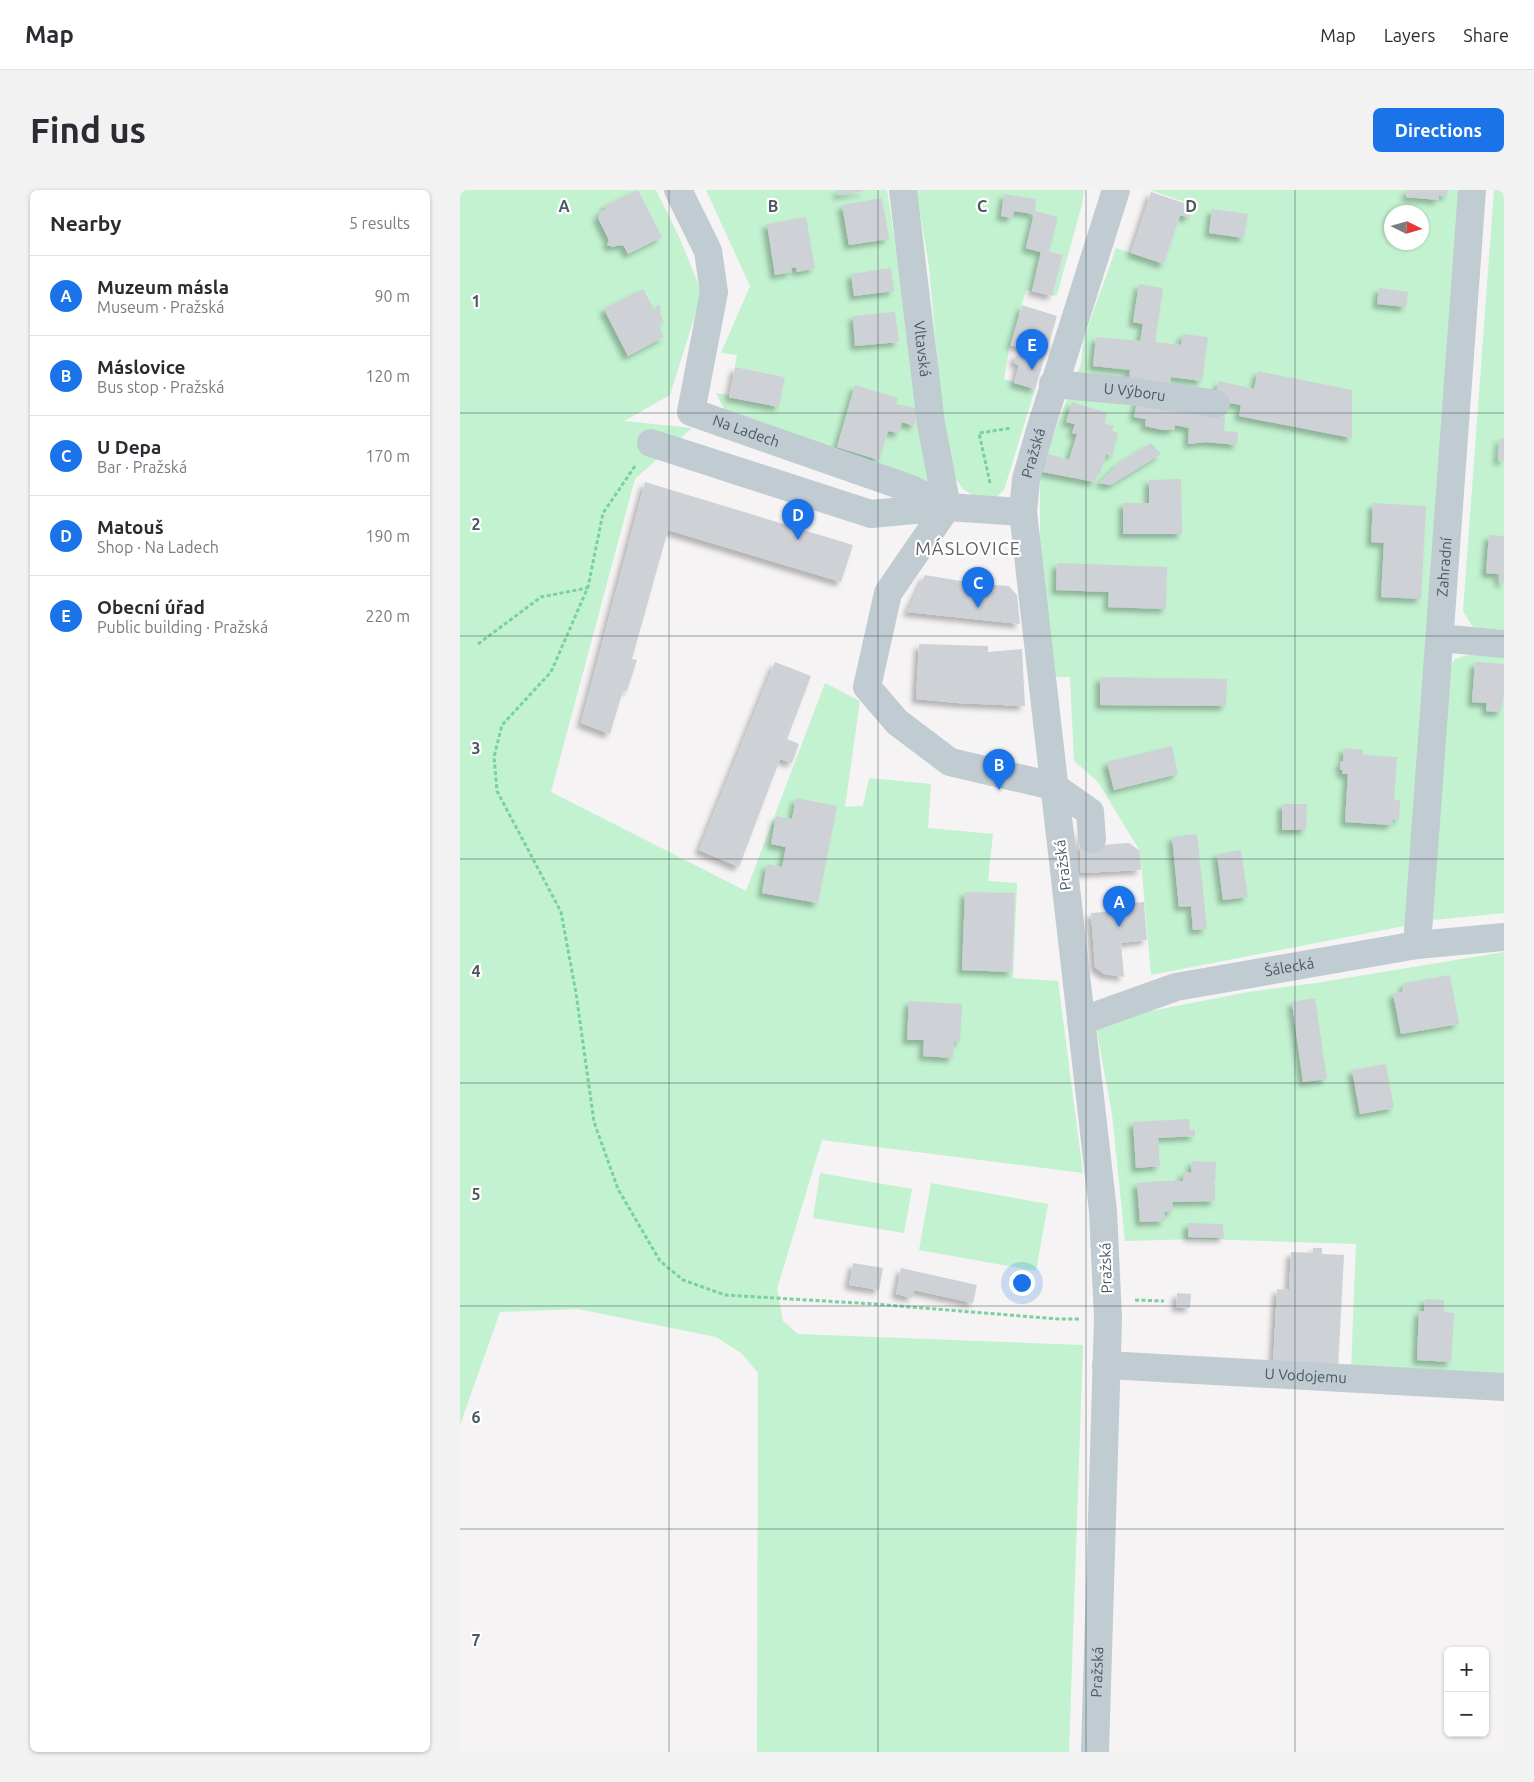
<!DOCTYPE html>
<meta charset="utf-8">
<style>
body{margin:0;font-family:Ubuntu,sans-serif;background:#f2f2f3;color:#2b2b33}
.controls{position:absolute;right:15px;bottom:15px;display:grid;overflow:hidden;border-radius:8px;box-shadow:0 1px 4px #0004}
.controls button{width:45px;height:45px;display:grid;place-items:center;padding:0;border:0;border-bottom:1px solid #e1e1e2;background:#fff;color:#2b2b33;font:25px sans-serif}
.compass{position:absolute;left:924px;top:15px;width:45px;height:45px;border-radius:50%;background:#fff;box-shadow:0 1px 4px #0004;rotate:95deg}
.you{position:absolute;left:561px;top:1092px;width:18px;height:18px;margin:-12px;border:4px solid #fff;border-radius:50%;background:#1a73e8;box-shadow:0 0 0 8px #1a73e833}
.badge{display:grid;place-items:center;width:32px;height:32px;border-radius:50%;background:#1a73e8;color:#fff;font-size:16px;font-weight:700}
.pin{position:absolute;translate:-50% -41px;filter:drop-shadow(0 1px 2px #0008)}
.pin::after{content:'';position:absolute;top:26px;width:18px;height:15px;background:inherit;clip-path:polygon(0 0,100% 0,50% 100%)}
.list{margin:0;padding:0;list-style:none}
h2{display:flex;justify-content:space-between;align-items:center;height:65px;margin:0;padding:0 20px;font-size:21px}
h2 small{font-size:16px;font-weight:400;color:#7c7c81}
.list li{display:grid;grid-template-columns:32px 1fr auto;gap:15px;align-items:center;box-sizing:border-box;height:80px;padding:0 20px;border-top:1px solid #e1e1e2}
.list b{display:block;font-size:19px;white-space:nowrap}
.list p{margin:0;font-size:16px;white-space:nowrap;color:#7c7c81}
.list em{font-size:16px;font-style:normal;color:#7c7c81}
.map{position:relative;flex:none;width:1044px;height:1562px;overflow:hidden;border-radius:8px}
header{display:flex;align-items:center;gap:30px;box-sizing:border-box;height:70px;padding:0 25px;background:#fff;border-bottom:1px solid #e1e1e2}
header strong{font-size:24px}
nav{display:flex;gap:28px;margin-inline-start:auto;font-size:18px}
.intro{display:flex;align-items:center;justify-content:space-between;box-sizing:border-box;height:120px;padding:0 30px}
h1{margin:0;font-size:35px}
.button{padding:12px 22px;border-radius:8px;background:#1a73e8;color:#fff;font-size:18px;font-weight:700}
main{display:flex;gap:30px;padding:0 30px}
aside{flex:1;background:#fff;border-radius:8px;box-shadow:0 1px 4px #0004}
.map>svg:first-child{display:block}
.green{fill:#c2f2d0;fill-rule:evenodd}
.building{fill:#ced2d7;filter:url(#shadow)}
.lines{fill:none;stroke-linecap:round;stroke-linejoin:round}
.path{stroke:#78d19e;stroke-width:3;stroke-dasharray:4 2.5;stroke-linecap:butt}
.minor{stroke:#c0cbd2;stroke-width:28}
.grid{fill:none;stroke:#495861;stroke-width:1;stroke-opacity:0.55}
.labels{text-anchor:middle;stroke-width:4.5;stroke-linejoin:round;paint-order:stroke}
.street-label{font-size:15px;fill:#495861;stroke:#fff}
.quarter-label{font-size:18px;letter-spacing:1px;fill:#5e6368;stroke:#fff}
.grid-label{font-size:16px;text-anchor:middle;font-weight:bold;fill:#495861;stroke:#fff;stroke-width:4.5;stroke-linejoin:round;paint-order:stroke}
</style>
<header>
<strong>Map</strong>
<nav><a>Map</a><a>Layers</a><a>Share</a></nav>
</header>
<div class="intro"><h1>Find us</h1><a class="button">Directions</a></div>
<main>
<aside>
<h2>Nearby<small>5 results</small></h2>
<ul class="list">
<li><span class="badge">A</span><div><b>Muzeum másla</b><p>Museum · Pražská</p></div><em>90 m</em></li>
<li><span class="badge">B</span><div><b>Máslovice</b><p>Bus stop · Pražská</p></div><em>120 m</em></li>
<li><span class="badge">C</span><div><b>U Depa</b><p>Bar · Pražská</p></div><em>170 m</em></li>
<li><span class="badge">D</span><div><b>Matouš</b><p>Shop · Na Ladech</p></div><em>190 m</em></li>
<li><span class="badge">E</span><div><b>Obecní úřad</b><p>Public building · Pražská</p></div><em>220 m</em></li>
</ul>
</aside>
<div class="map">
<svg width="1044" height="1562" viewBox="0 0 1044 1562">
<defs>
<filter id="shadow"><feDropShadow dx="-4.5" dy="4.5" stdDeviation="2.5" flood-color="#0004"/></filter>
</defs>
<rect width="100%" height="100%" fill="#f5f3f3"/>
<!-- green -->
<g class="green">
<path d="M0 0H196L220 49 242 103 210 205 164 231 232 238 175 289 91 602 286 701 365 493 400 511 385 617 403 616 409 588 471 594 468 638 533 644 528 691 557 693 553 788 598 791 623 983 362 950 317 1099 323 1131 338 1144 623 1155 609 1562H297L298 1183 281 1163 256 1147 118 1119 40 1122 0 1235Z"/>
<path d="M246 0H427L473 300 265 221 256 203 269 205V208L319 217 325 187 275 177 277 165 261 163 290 96Z"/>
<path d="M456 0H624L622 14 597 105 592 106 603 65 589 61 575 22 566 58 581 62 572 101 566 100 549 159 544 189 575 199 544 300 533 310 515 307 503 299 491 282 480 204 469 76Z"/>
<path d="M690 0H1002L949 735 691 785 680 661 638 592 614 571 610 487H594L580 367V283L587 260 621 174 624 148 656 58 704 73 720 25 729 27 733 15ZM932 22H962V52H932Z"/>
<path d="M1034 0H1044V440L1013 437 1003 421Z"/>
<path d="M1012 464 1044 466V723L974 730 971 724 987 480 995 469Z"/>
<path d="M1044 762V1187L891 1180 896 1054 740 1049 665 1051 652 924 635 832 788 802 856 793Z"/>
<path d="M360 983 452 999 444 1043 353 1028Z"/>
<path d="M471 993 588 1014 576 1081 459 1060Z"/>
</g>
<!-- building -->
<g class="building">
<path d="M178 0 202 47 168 64 164 56 159 55 153 57 147 55 149 50 138 28 140 22 146 19 144 16Z"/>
<path d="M377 0H404V1L378 5Z"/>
<path d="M947 0H988L987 6 979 5V10L946 7Z"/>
<path d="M691 2 733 16 729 28 720 25 704 74 671 63Z"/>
<path d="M544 4 576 9 575 21 598 27 589 61 603 65 592 106 572 101 581 62 566 58 574 24 554 21 552 28 541 26Z"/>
<path d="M422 8 429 49 389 55 382 15Z"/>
<path d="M752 19 788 24 784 48 749 43Z"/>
<path d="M346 27 355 78 337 82 336 77 331 78 332 82 315 85 307 34Z"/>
<path d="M431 78 434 101 394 106 391 84Z"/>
<path d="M679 94 703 98 695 152 721 155 723 144 748 147 742 191 711 187 709 200 669 195 670 180 633 176 636 147 680 151 683 134 673 132Z"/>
<path d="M919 98 948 102 946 117 917 114Z"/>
<path d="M183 99 195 121 196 115 201 116 200 124 204 132 198 135 204 147 168 166 144 119Z"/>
<path d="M562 115 597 126 575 199 554 193 559 175 554 173 557 163 562 165 564 159 551 155Z"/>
<path d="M435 122 439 152 395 156 393 126Z"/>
<path d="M275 177 325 187 319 217 269 207Z"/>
<path d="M798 181 892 200V248L779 226 781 215 754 210 759 191 794 199Z"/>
<path d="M395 195 438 208 436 214 459 219 454 236 442 232 439 243 428 241 419 270 377 257Z"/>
<path d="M678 206 748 226 765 227 764 241 778 242 777 255 746 252 728 254 729 238 715 235 714 240H703L685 236 686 229 674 227Z"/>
<path d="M612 212 647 223 644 233 654 236 652 241 658 243 652 266 646 264 641 280H638L635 292 583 282 588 264 609 270 617 244 612 243 615 234 606 232Z"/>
<path d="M1040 248 1044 249V271L1038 270Z"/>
<path d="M691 253 701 264 651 295 639 293 659 273Z"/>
<path d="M721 289 722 344H663V313H689V290Z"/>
<path d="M185 292 393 355 381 392 208 340 172 469 177 470 167 501 163 500 150 544 121 533Z"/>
<path d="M913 313 966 316 961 409 921 407 924 353 911 352Z"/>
<path d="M1029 345 1044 346V393L1039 392V384L1026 383Z"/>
<path d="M597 373 707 377 706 419 648 417 649 402 596 400Z"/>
<path d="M465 385 519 394 549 396 557 405 560 434 447 422Z"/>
<path d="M459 454 528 456V462L562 459 565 516 498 513 456 509Z"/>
<path d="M315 472 351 486 327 549 339 554 332 573 320 569 279 677 239 660Z"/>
<path d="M1015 472 1044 474V503L1041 522 1026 521 1027 513 1012 512Z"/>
<path d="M640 487 767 489 766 516 640 515Z"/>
<path d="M712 556 718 584 654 600 647 572Z"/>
<path d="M884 558 903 560V565L937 567 934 610H940L939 630 933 629 932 635 885 632 888 584H882L883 580H880L881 571H883Z"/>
<path d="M336 608 377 616 358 713 302 703 307 674 322 677 326 657 311 654 316 626 332 629Z"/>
<path d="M822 614H847L846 640H822Z"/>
<path d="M619 637 626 656 669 653 680 661 681 680 621 683Z"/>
<path d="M737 644 747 739 733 740 731 716 719 717 712 647Z"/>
<path d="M781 660 788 707 763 710 757 664Z"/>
<path d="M505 702 555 703 552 782 502 780Z"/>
<path d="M684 712 687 750 661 753 664 787 644 784 635 777 631 723 656 721V714Z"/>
<path d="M990 785 999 834 941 844 933 803 942 802 945 793Z"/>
<path d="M855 808 867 889 843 892 832 812Z"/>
<path d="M449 811 502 814 500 852H494L493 868 463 866 464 850H447Z"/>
<path d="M926 874 934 918 900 924 892 880Z"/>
<path d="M729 929 730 940H735V946L698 948 700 976 676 978 673 932Z"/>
<path d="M732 971 756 972 755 993H745L755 994V1011L712 1012 713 1022H704L705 1031 680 1032 677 993 702 991H723V982L731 983Z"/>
<path d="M728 1033 763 1034 764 1048 728 1047Z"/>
<path d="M853 1058H862V1064L884 1065 878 1178 813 1175 817 1099 829 1100 831 1062 853 1063Z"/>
<path d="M393 1073 423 1078 419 1100 389 1095Z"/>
<path d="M441 1078 517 1095 513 1113 454 1100 452 1108 436 1104Z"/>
<path d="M717 1103 731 1104 730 1118 716 1117Z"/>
<path d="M965 1109 984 1110V1122L994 1123 991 1172 957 1170 959 1121H964Z"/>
</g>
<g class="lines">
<!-- path -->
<g class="path">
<path d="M175 276 143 323 128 397 91 482 42 535 34 567 37 601 101 722 116 803 134 932 158 999 200 1071 223 1090 265 1105 414 1114 598 1129H620"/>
<path d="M530 293 519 243 552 238"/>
<path d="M18 454 81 407 127 398"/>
<path d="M675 1110 704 1111"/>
</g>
<!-- minor -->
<g class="minor">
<path id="s1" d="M218 0 248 61 254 102 231 222 451 299 487 317 563 322"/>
<path id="s2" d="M443 0 471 234 487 317"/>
<path id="s3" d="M593 194 670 201 756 214"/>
<path d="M191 253 411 324 487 317"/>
<path d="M487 317 428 403 407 497 437 532 490 572 593 596 630 622 632 649"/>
<path d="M980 448 1044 454"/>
<path id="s4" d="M957 755 1012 0"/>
<path id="s5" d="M621 831 716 797 957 755 1044 747"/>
<path id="s6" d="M646 1175 1044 1197"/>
<path id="s7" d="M635 1562 648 1128 643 1021 563 322 566 289 581 237 656 0"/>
</g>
</g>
<!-- grid -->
<path class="grid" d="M209 0V1562M418 0V1562M626 0V1562M835 0V1562M0 223H1044M0 446H1044M0 669H1044M0 893H1044M0 1116H1044M0 1339H1044"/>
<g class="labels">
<!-- street labels -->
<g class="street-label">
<text dy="5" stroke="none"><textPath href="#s2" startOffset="160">Vltavská</textPath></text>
<text dy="5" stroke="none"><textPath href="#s3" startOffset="82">U Výboru</textPath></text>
<text dy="5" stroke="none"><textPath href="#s1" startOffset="290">Na Ladech</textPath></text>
<text dy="5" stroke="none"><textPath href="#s7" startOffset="1305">Pražská</textPath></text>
<text dy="5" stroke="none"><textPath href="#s4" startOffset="379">Zahradní</textPath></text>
<text transform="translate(603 675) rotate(-97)" y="5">Pražská</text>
<text dy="5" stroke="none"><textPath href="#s5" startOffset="216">Šálecká</textPath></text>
<text transform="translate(646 1078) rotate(-92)" y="5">Pražská</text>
<text dy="5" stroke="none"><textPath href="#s6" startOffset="200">U Vodojemu</textPath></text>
<text dy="5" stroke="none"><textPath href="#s7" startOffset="80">Pražská</textPath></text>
</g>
<!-- quarter labels -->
<g class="quarter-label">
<text x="508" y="365">MÁSLOVICE</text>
</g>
</g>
<g class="grid-label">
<text x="104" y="22">A</text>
<text x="313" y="22">B</text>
<text x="522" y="22">C</text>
<text x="731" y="22">D</text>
<text x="16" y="117">1</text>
<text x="16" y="340">2</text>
<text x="16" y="564">3</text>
<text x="16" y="787">4</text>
<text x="16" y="1010">5</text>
<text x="16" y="1233">6</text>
<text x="16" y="1456">7</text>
</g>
</svg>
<div class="controls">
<button>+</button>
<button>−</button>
</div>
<svg class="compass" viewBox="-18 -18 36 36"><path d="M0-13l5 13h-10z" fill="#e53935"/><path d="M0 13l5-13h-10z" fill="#7c7c81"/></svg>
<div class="you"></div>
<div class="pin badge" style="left:659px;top:737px">A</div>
<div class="pin badge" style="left:539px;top:600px">B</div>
<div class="pin badge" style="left:518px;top:418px">C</div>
<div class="pin badge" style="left:338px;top:350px">D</div>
<div class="pin badge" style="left:572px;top:180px">E</div>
</div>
</main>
